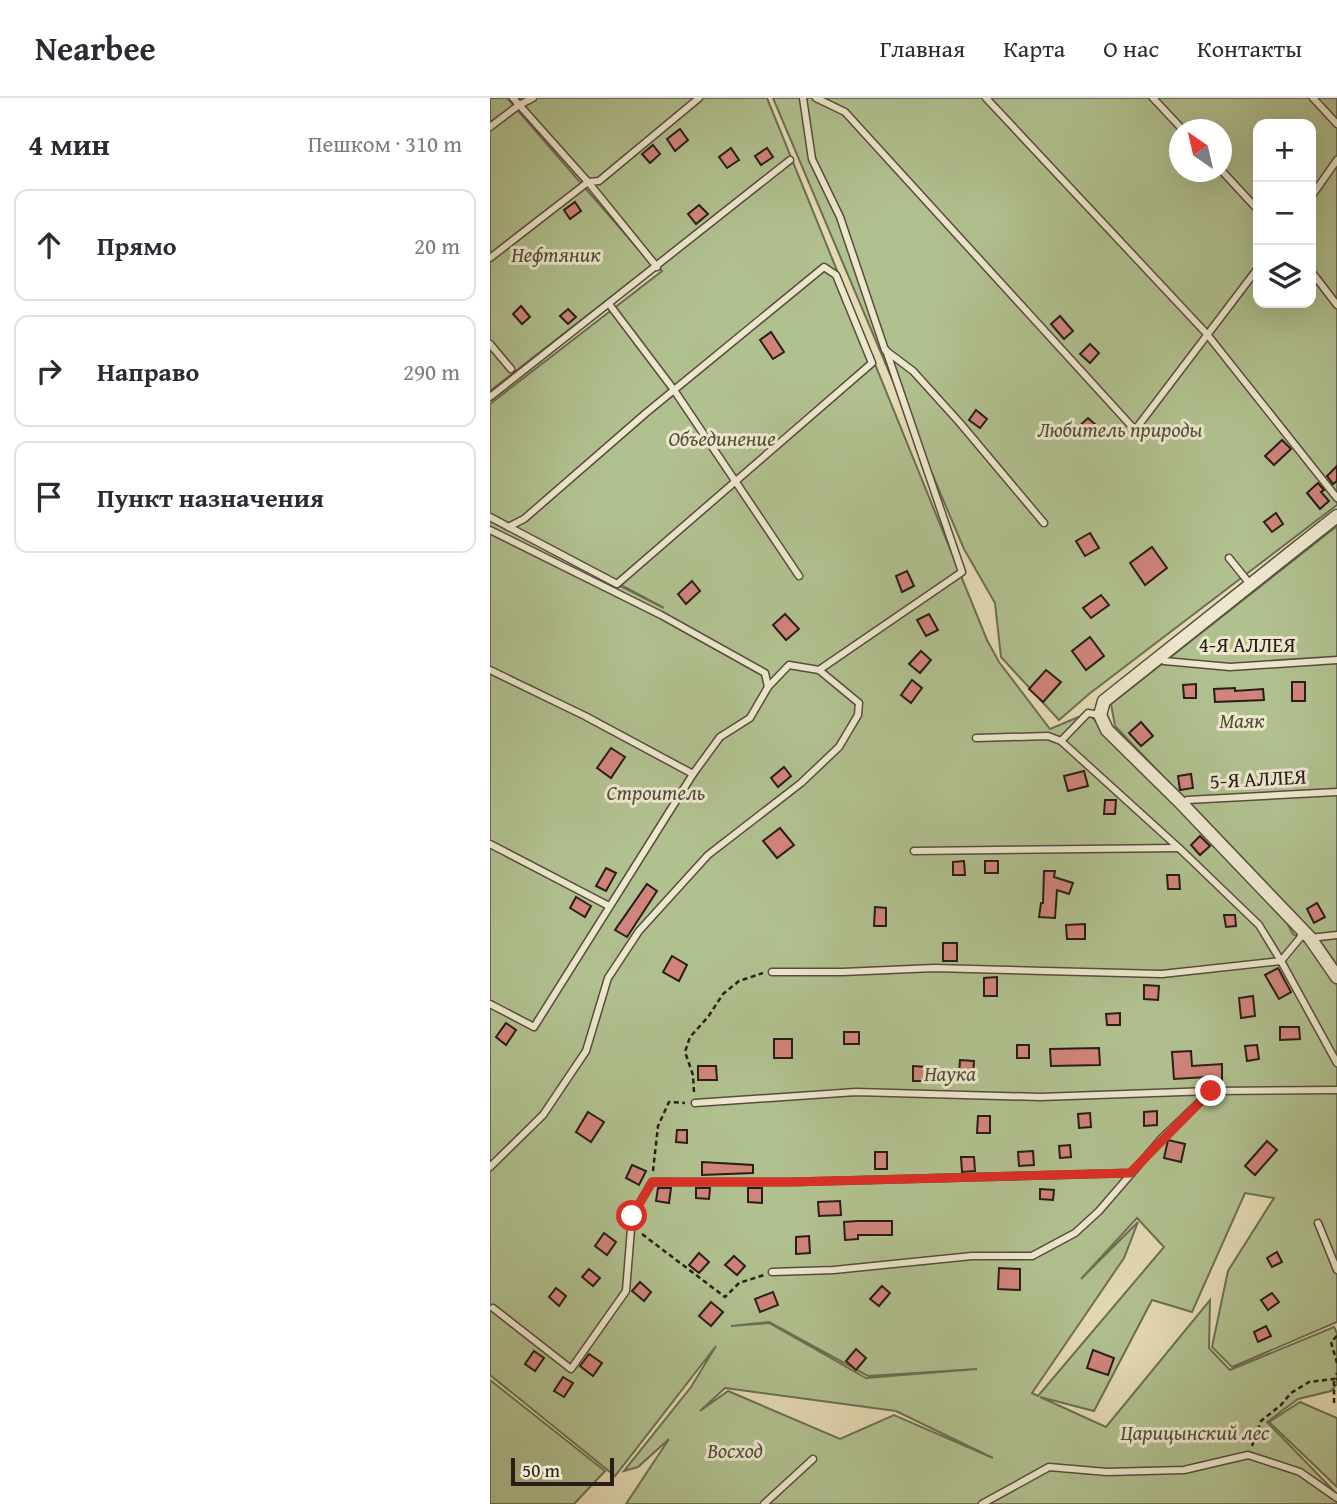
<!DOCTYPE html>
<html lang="ru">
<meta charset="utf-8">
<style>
body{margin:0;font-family:"Gentium Book Plus",serif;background:#f2f2f3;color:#2b2b33}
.controls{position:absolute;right:21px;top:21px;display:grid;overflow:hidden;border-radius:14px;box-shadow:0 7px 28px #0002}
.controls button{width:63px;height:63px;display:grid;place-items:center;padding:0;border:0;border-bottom:2px solid #e1e1e2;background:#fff;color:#2b2b33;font:35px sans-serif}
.compass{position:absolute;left:679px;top:21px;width:63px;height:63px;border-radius:50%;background:#fff;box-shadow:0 7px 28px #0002;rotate:326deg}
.scale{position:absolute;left:21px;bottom:18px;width:103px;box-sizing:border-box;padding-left:7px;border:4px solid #281d18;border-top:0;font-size:19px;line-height:24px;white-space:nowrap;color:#281d18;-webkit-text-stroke:5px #ede7ce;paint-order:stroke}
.stop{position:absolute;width:21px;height:21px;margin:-16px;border:5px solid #d93025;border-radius:50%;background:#fff}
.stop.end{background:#d93025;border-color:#fff;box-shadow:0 2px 7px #0008}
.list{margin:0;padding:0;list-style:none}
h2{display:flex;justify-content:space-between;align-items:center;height:91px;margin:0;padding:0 28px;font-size:30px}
h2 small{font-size:23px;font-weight:400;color:#7c7c81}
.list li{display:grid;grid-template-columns:46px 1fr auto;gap:21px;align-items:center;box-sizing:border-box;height:112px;margin:0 14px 14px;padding:0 14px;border:2px solid #e1e1e2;border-radius:14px}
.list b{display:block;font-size:26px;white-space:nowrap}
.list em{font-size:23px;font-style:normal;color:#7c7c81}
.icon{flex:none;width:38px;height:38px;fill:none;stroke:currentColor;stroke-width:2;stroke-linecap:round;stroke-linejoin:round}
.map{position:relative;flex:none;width:847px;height:1406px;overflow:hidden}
header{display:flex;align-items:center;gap:42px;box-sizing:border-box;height:98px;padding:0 35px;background:#fff;border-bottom:2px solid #e1e1e2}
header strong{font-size:33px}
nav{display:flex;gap:38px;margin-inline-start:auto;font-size:24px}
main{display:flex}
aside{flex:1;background:#fff}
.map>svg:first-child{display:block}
.green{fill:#b1c08f;stroke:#6c6e54;stroke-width:2;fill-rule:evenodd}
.building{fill:#d1847c;stroke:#281d18;stroke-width:2}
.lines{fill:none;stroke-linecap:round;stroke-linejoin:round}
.service-casing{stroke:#574c3f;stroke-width:9}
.minor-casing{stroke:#574c3f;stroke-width:15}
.path{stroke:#281d18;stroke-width:2.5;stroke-dasharray:5 3.5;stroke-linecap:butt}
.service{stroke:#ede7ce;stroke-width:6}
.minor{stroke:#ede7ce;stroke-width:12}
.route{stroke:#d93025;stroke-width:9}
.labels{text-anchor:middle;stroke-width:6;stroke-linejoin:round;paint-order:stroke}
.park-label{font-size:21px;font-style:italic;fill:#514e3c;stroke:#ede7ce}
.street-label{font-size:21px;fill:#281d18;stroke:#ede7ce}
</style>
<header>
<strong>Nearbee</strong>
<nav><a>Главная</a><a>Карта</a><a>О нас</a><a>Контакты</a></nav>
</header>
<main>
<aside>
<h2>4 мин<small>Пешком · 310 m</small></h2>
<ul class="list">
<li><svg class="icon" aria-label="ahead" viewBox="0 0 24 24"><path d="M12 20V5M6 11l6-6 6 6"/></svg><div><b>Прямо</b></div><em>20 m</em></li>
<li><svg class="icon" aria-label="right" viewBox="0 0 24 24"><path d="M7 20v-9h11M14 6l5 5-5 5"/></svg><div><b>Направо</b></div><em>290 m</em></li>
<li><svg class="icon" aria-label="arrive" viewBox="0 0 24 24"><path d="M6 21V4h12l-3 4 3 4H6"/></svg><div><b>Пункт назначения</b></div></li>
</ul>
</aside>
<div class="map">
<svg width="847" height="1406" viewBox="0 0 847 1406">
<rect width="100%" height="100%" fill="#e4dab4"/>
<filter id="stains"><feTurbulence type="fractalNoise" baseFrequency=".00286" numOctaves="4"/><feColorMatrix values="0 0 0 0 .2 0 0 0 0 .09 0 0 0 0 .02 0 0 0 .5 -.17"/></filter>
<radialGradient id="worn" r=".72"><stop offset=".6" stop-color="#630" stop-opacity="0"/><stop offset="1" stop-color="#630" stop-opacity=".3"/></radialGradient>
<!-- green -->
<g class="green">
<path d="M0 0H17L162 167 0 293Z"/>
<path d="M28 0H277L497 542 509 564 560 631 598 615 796 823 803 836 816 844 847 887V1224L742 1269 722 1249 738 1173 784 1100 755 1095 702 1214 662 1202 604 1313 550 1299 616 1329 720 1202 719 1250 740 1272 844 1229 847 1235V1286L841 1293 808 1301 777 1324 847 1396V1406H136L179 1341 148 1369 134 1373 201 1289 226 1248 125 1378 0 1277V422L174 510 0 417V306L172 173ZM647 1120 674 1149 548 1298 542 1295 634 1160 648 1124 591 1181ZM279 1224 378 1278 487 1271 376 1280 279 1225 241 1228ZM235 1290 406 1313 503 1360 404 1317 350 1341 238 1293 210 1313Z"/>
<path d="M283 0H847V407L599 596 569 622 511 559 505 505 474 451ZM768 26H821V205H768ZM690 32H732V74H690Z"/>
<path d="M847 428V867L826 838 625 628 621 606Z"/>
<path d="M0 1282 115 1373 84 1406H0Z"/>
<path d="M810 1304 847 1320V1389L779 1324Z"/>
</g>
<!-- building -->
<g class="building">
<path d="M190 31 198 42 185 53 177 41Z"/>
<path d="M163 47 170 56 160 65 152 56Z"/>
<path d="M241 50 249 62 237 70 229 59Z"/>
<path d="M277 50 283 59 271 67 265 58Z"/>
<path d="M85 104 91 113 80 121 74 112Z"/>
<path d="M209 107 218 116 206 126 198 116Z"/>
<path d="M31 208 40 219 32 226 23 216Z"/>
<path d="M78 211 86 219 78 226 70 218Z"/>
<path d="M570 218 583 233 574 241 561 226Z"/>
<path d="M281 234 294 254 283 261 270 242Z"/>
<path d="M600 246 609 255 600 265 590 256Z"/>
<path d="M486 312 497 321 490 330 479 322Z"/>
<path d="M598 320 607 328 594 341 585 332Z"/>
<path d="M792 342 801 351 784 367 775 358Z"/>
<path d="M847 368V383L843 386 837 378Z"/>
<path d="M828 385 834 392 831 394 839 403 830 411 817 395Z"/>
<path d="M786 415 793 426 782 434 774 424Z"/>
<path d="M600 435 609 450 595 458 586 443Z"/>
<path d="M662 449 677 470 655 487 640 465Z"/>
<path d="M417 473 424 488 412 494 406 478Z"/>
<path d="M202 483 210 493 196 506 188 496Z"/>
<path d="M611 497 619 507 601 520 593 510Z"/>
<path d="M295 516 309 531 296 542 283 527Z"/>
<path d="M439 516 448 532 436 538 427 522Z"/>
<path d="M600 539 614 558 596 572 582 553Z"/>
<path d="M431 553 441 562 430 575 419 566Z"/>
<path d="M556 572 571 584 553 604 539 591Z"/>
<path d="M422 582 432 590 421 605 411 597Z"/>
<rect x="802" y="584" width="13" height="19"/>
<path d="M706 586V600H694L693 587Z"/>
<path d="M745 590V593L773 591 774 602 725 604 724 591Z"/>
<path d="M651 624 663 638 651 648 639 635Z"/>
<path d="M121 650 135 659 121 680 107 670Z"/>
<path d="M294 669 301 678 288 689 281 680Z"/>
<path d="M594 673 598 688 578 693 574 678Z"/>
<path d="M701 676 703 690 690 692 688 678Z"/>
<path d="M615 702H626L625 716H614Z"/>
<path d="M290 730 304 747 287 760 273 743Z"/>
<path d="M710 738 720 748 710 757 701 747Z"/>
<path d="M474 763 475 777H463V764Z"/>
<rect x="495" y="763" width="13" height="12"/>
<path d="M116 770 126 775 116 793 106 788Z"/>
<path d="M554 773H565L564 779 583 785 579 796 567 792 565 820 549 819 551 805H553Z"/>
<path d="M677 777H689L690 791H678Z"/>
<path d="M157 786 167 793 137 839 125 832Z"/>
<path d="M86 799 101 808 95 819 80 810Z"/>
<path d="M827 805 835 819 824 825 817 811Z"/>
<path d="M385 809 396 810V828H384Z"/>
<path d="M734 817H745L746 828 736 829Z"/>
<path d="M595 826V841H577L576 827Z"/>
<rect x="453" y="845" width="14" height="18"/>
<path d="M182 858 197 867 189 883 173 874Z"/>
<path d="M788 870 801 894 789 901 775 877Z"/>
<path d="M507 879V898H494V880Z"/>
<path d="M654 887 669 888 668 902 654 901Z"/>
<path d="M763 898 765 918 751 920 749 900Z"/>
<path d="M630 915V927H617L616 916Z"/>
<path d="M16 925 26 932 16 947 6 939Z"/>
<path d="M790 929H809L810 941 790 942Z"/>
<rect x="354" y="934" width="15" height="12"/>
<rect x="284" y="941" width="18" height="19"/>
<rect x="527" y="947" width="12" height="13"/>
<path d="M767 947 769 961 757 963 755 948Z"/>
<path d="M609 950 610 967 561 968 560 951Z"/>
<path d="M701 953 702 968 732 966V982H717V979L684 981 682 954Z"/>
<path d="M470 962 484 963 483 977H469Z"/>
<path d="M208 968H226L227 982H208Z"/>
<path d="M423 968 436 969V983H423Z"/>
<path d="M667 1013V1027L654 1028V1014Z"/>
<path d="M98 1014 114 1024 101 1044 86 1034Z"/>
<path d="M600 1015 601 1029 589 1030 588 1016Z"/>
<path d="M488 1018H500V1035H487Z"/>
<path d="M187 1032H197V1045L186 1044Z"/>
<path d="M678 1042 695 1046 691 1064 674 1060Z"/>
<path d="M777 1043 787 1052 765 1077 755 1068Z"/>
<path d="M580 1047 581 1059 570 1060 569 1048Z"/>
<path d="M543 1053 544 1067 529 1068 528 1054Z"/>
<rect x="385" y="1054" width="12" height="17"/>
<path d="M471 1059H484L485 1073 472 1074Z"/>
<path d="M212 1064 263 1067V1075L212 1077Z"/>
<path d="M142 1067 156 1073 149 1087 136 1080Z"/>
<path d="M168 1090H181L179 1105 166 1103Z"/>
<path d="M206 1090H220L219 1101 206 1100Z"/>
<path d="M258 1090H272V1105L258 1104Z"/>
<path d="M550 1091 564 1092 563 1102 550 1101Z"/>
<path d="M350 1103 351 1117 329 1118 328 1104Z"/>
<path d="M368 1123H402V1137H368V1141L355 1142 354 1124Z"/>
<path d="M114 1135 126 1144 117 1157 105 1148Z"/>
<path d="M319 1138 320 1155 306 1156V1139Z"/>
<path d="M787 1154 792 1164 782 1169 777 1160Z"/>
<path d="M209 1155 219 1164 209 1175 199 1167Z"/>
<path d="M244 1158 255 1168 247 1177 235 1167Z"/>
<path d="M509 1170 530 1171V1192L508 1191Z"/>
<path d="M99 1171 110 1180 103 1188 92 1179Z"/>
<path d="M150 1184 161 1194 154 1203 142 1193Z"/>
<path d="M392 1188 400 1195 389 1208 380 1201Z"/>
<path d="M66 1190 76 1198 69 1208 59 1199Z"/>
<path d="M283 1194 288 1207 270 1214 265 1201Z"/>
<path d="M782 1195 789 1204 778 1212 771 1202Z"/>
<path d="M221 1204 233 1214 221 1228 209 1218Z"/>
<path d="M776 1228 781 1238 768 1244 764 1234Z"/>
<path d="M366 1251 376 1260 366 1272 356 1263Z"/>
<path d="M603 1252 624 1260 618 1277 597 1270Z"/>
<path d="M44 1253 54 1260 45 1273 35 1266Z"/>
<path d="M99 1256 112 1265 103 1278 90 1268Z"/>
<path d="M73 1279 83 1285 74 1299 64 1293Z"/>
</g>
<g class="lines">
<!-- service casing -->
<g class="service-casing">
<g id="service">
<path d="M23 0 98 84 167 169"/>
<path d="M313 0 322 61 350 119 395 252 423 273 470 325 554 425"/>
<path d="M326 0 355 14 645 332 768 170"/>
<path d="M496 0 716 235 847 400"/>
<path d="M663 0 693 32"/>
<path d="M823 0 847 26"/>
<path d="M0 29 29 7 43 0"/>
<path d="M732 73 768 112"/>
<path d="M821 99 847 62"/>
<path d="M0 160 98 84 109 83 209 0"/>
<path d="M821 173 847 207"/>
<path d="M119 206 184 292 309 478"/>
<path d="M0 246 21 271"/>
<path d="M0 299 300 62"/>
<path d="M0 419 127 486 382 265 346 177 334 169 156 315 34 421 18 429"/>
<path d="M0 432 171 517 275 575 278 589 260 620 230 639 203 676 44 929 0 906"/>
<path d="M739 460 760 486"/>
<path d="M671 559 674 563 740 569 847 562"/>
<path d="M0 572 95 618 203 676"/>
<path d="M329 572 472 474 396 252"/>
<path d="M571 643 598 615 610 617"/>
<path d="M692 706 697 702 847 694"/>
<path d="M0 746 119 808"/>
<path d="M424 753 688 750"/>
<path d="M812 834 810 840 791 863 847 965"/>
<path d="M820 840 847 837"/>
<path d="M282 874H353L444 870 672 876 791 863 769 827 689 750 571 643 558 638 486 640"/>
<path d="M205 1005 366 994 550 999 721 993 847 992"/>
<path d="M0 1069 53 1017 96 953 118 880 149 833 218 757 311 685 349 649 368 617 369 605 329 572 299 567 278 589"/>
<path d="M828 1125 847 1172"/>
<path d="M282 1174 344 1172 482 1158H542L585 1135 609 1113 672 1040 721 993"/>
<path d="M3 1210 81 1271 136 1193 142 1118 162 1084H302L640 1075"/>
<path d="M274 1406 323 1361"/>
<path d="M492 1406 559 1369 617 1374 694 1372 758 1357 810 1374 847 1400"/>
</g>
</g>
<!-- minor casing -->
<g class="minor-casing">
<path id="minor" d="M847 418 614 603 610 617 617 632 692 706 820 840 847 879"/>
</g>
<!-- path -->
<g class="path">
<path d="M204 994 203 977 195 954 200 939 218 919 233 896 249 883 273 875"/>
<path d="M163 1073 168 1028 179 1004 195 1005"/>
<path d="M152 1136 235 1199 249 1185 274 1177"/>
<path d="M847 1238 841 1244 847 1265"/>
<path d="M844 1305V1281H847"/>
<path d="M762 1348 771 1323 791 1307 801 1295 819 1284 844 1281 847 1275"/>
</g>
<!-- service -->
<use href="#service" class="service"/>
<!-- minor -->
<use href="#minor" class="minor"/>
</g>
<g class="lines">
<!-- route -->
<path class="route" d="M142 1118 162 1084H302L640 1075 721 993"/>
</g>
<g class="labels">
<!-- park labels -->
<g class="park-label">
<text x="66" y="164">Нефтяник</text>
<text x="630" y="339">Любитель природы</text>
<text x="232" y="348">Объединение</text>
<text x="752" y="630">Маяк</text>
<text x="166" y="702">Строитель</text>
<text x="460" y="983">Наука</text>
<text x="705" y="1342">Царицынский лес</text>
<text x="245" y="1360">Восход</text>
</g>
<!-- street labels -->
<g class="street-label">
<text x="757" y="554">4-Я АЛЛЕЯ</text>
<text transform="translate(768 681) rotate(-3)" y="7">5-Я АЛЛЕЯ</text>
</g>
</g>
<rect width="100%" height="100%" filter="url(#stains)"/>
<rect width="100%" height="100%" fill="url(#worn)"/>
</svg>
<div class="controls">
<button>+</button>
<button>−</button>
<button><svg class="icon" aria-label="layers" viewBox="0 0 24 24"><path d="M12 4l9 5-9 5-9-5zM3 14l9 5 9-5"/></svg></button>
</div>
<svg class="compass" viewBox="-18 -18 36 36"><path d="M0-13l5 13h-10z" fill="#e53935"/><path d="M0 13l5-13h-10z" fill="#7c7c81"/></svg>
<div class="scale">50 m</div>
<div class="stop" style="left:142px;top:1118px"></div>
<div class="stop end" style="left:721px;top:993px"></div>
</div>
</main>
